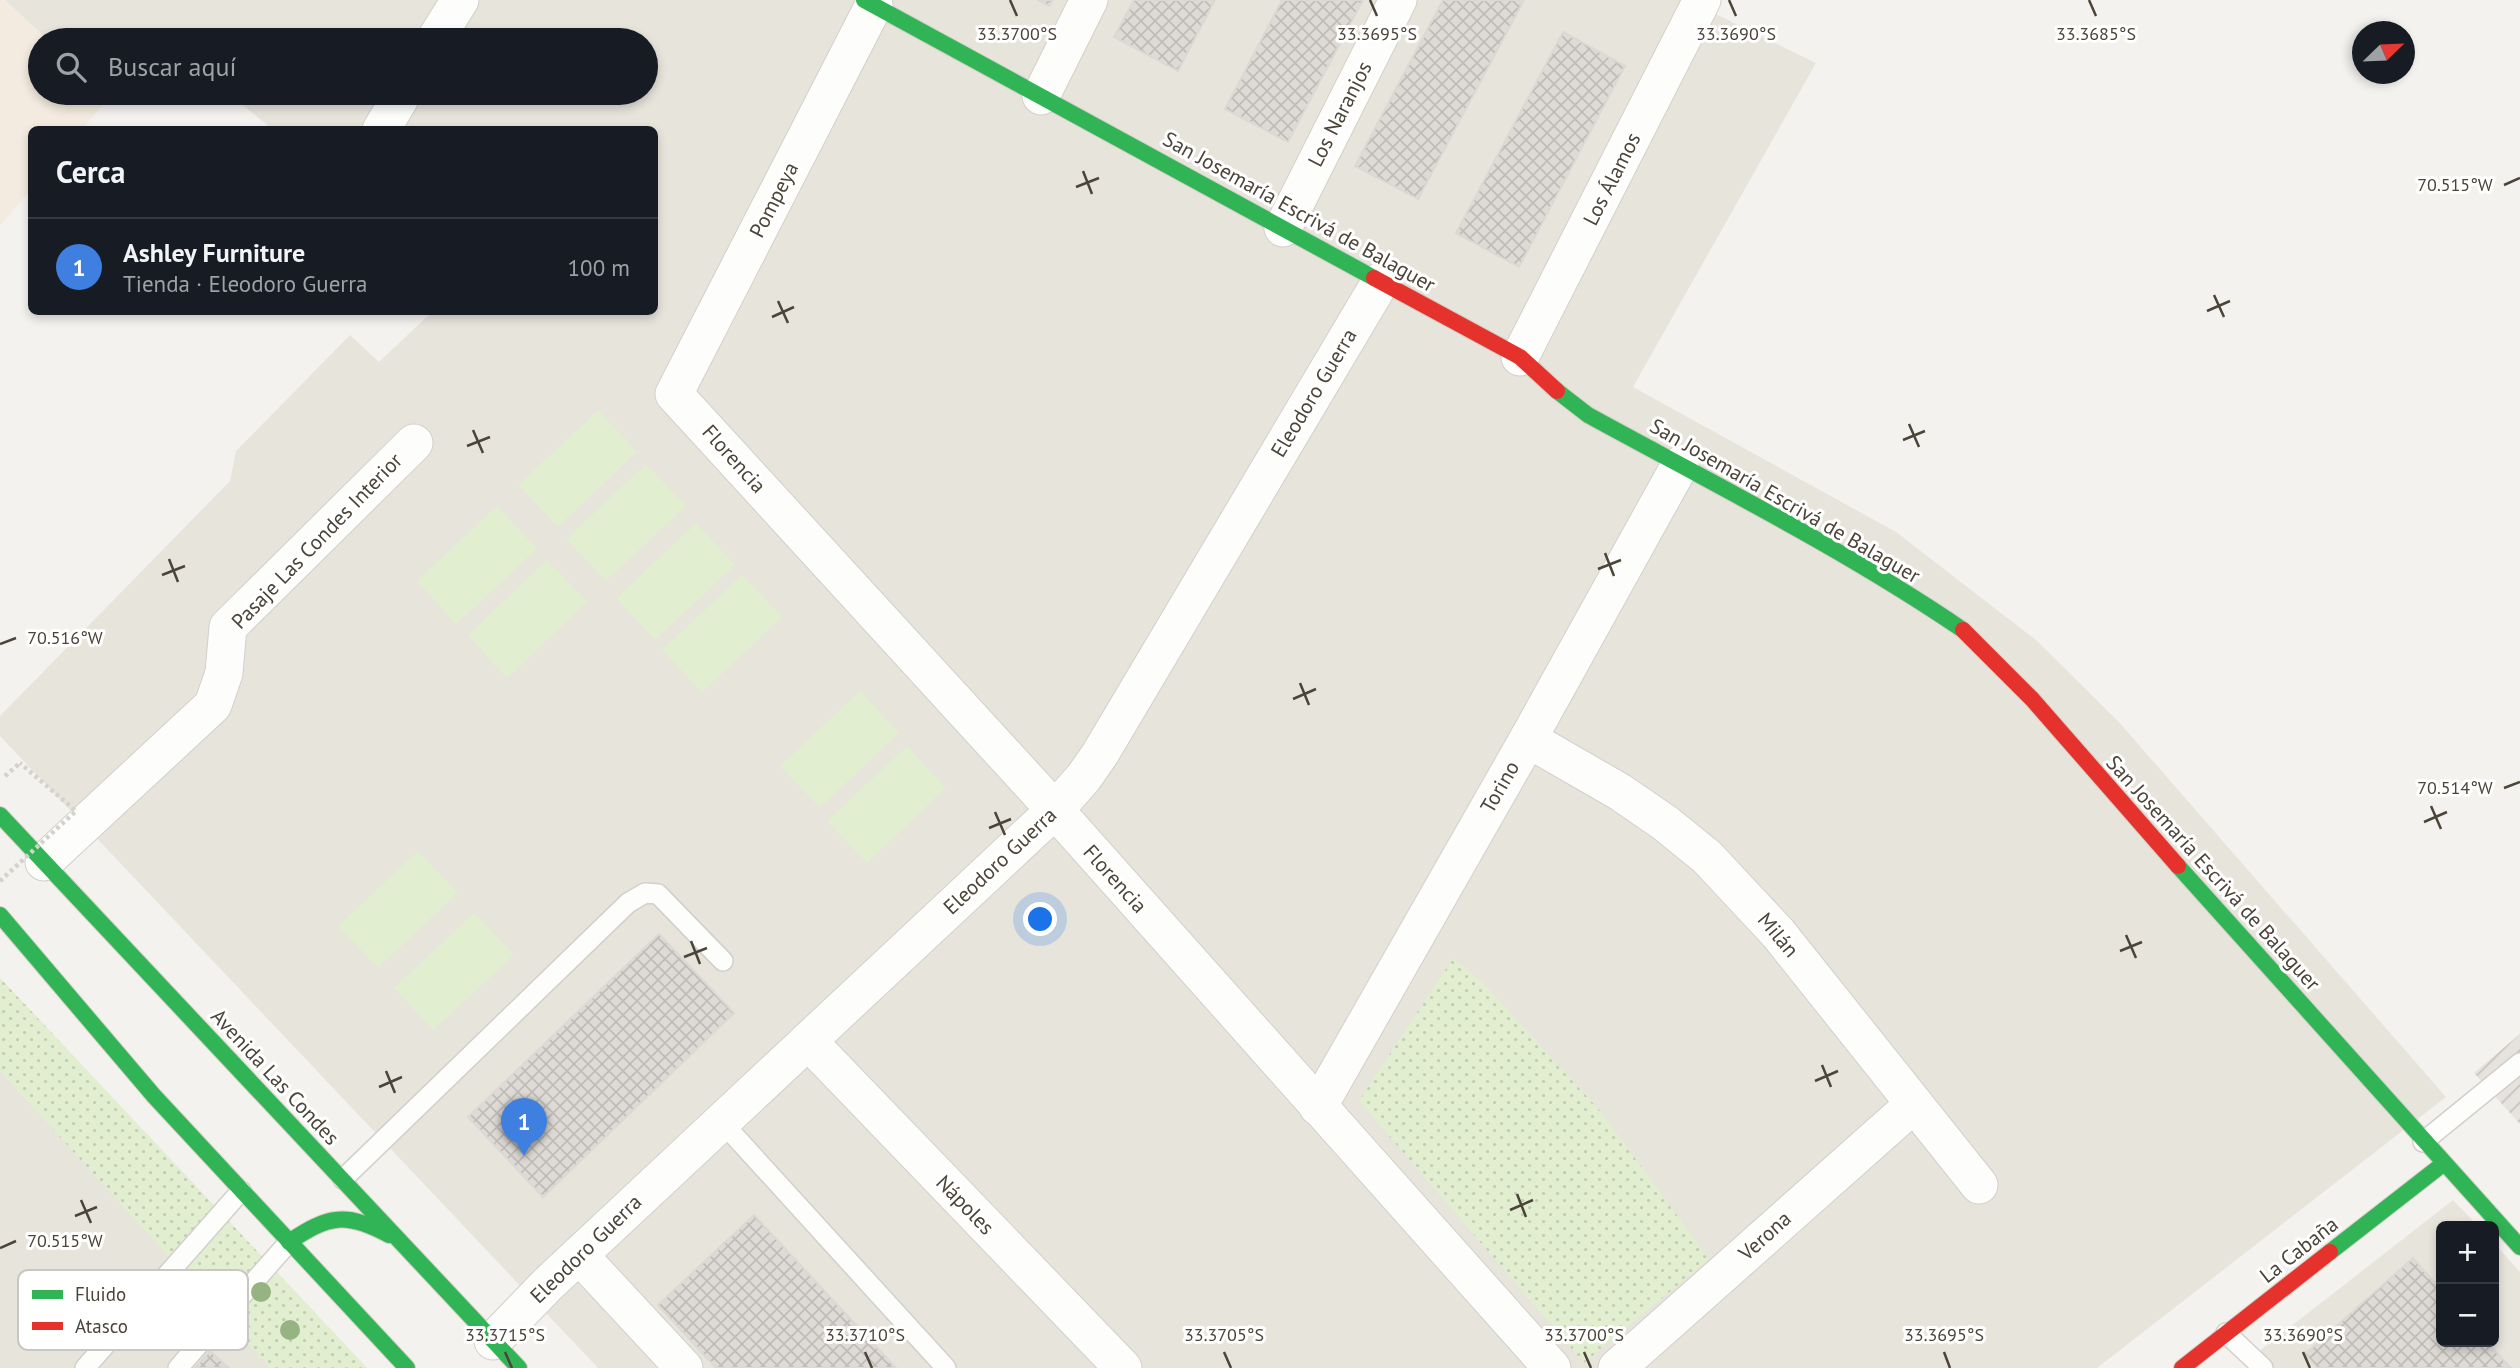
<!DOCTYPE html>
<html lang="es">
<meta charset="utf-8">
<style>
body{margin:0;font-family:"PT Sans",sans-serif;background:#242831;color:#f1f3f6}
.controls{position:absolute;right:21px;bottom:21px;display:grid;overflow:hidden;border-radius:10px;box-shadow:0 4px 10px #0003}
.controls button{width:63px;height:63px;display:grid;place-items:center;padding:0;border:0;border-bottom:2px solid #363941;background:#171b24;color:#f1f3f6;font:35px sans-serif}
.compass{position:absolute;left:2352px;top:21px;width:63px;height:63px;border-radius:50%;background:#171b24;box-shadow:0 4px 10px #0003;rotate:67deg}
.you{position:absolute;left:1041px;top:920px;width:24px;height:24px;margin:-18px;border:5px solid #fff;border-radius:50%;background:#1a73e8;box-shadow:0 0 0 10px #1a73e833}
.badge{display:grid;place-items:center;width:46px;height:46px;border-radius:50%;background:#7c3aed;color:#fff;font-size:23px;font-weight:700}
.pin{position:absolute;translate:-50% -58px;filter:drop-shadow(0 2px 4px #0008)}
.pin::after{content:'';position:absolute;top:37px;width:24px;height:21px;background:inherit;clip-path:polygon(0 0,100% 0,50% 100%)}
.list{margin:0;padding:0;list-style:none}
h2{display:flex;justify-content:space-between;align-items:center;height:91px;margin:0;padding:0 28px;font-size:30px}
h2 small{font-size:23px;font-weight:400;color:#9ea1a6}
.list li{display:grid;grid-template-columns:46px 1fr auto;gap:21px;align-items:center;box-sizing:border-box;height:98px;padding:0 28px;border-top:2px solid #363941}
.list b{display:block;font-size:26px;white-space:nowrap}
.list p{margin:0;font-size:23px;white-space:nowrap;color:#9ea1a6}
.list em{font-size:23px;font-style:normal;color:#9ea1a6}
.icon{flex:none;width:38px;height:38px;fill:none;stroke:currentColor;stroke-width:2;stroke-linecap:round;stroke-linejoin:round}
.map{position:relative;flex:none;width:2520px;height:1368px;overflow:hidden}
.search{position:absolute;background:#171b24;box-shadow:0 4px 10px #0003;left:28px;top:28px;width:630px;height:77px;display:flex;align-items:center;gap:18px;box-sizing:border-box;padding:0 24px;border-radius:38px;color:#9ea1a6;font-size:26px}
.panel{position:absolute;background:#171b24;box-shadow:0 4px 10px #0003;left:28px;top:126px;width:630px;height:189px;border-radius:10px}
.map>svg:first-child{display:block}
.residential{fill:#e7e4dc}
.commercial{fill:#f3ebdf}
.industrial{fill:url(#industrial-furrows)}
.grass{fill:url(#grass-dots)}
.pitch{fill:#e1eecf}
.building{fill:url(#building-cross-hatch);stroke:#dcd9d4;stroke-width:2}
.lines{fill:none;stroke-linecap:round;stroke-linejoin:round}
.lane-casing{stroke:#d2d0cb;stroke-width:22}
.street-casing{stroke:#d2d0cb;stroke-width:39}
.fast-casing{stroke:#d3cfc5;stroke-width:18}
.jam-casing{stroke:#d3cfc5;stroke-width:18}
.path{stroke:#d3d2cc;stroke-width:4.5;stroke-dasharray:3.5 3.5;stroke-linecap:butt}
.lane{stroke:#fdfdfc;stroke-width:19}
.street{stroke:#fdfdfc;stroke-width:37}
.fast{stroke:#30b455;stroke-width:16}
.jam{stroke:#e5322d;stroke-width:16}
.path-bridge{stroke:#d3d2cc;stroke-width:4.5;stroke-dasharray:3.5 3.5;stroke-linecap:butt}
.tree{fill:#96b382}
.ticks{fill:none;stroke:#4b4439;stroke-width:2.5}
.labels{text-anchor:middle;stroke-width:6;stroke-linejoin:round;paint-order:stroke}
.street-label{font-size:21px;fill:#4b4439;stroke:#fff}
.key{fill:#fff;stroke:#c9c7c4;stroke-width:2}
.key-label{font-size:19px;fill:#4b4439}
.ticks-label{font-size:18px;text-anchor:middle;fill:#4b4439;stroke:#fff;stroke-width:6;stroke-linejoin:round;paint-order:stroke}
</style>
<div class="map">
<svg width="2520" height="1368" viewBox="0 0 2520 1368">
<defs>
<pattern id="industrial-furrows" width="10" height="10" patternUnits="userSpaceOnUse" patternTransform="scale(1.75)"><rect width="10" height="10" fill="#e6e2de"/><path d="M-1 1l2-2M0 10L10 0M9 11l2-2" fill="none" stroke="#c7c3bf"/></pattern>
<pattern id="grass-dots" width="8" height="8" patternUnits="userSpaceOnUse" patternTransform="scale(1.75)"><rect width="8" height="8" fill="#e1eecf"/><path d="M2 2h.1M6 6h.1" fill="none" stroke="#c3cdb2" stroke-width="1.8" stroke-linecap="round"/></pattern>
<pattern id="building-cross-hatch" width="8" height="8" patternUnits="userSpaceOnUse" patternTransform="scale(1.75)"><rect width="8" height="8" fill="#dedbd6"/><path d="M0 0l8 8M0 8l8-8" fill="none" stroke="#c0bdb8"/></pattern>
</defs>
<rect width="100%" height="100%" fill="#f4f2ee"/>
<!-- residential -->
<g class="residential">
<path d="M5 0H1687L1816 63 1633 387 1896 532 2036 640 2118 721 2446 1097 2097 1368H598L0 736V716L230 481 236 451 350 335 379 362 432 312H654V130L272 129 228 93H646V40H166L159 34 154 40H48Z"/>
<path d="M0 978 367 1368H0Z"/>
<path d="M2453 1200 2478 1226H2441V1342H2494V1243L2520 1272V1368H2272L2257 1353Z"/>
</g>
<!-- commercial -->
<path class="commercial" d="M0 0H5L48 40H40V93H105L110 97 82 129 32 130 31 189 0 226Z"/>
<!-- industrial -->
<path class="industrial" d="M2520 1034V1124L2474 1073Z"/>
<!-- grass -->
<g class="grass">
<path d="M1453 958 1485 985 1601 1112 1709 1259 1584 1363 1359 1101Z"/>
<path d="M0 978 367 1368H270L0 1071Z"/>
</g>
<!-- pitch -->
<g class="pitch">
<path d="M598 410 637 452 558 527 518 485Z"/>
<path d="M646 464 686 506 606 581 566 539Z"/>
<path d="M497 506 537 549 456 624 417 581Z"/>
<path d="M696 523 735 565 655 640 616 598Z"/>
<path d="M547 560 587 602 507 678 468 635Z"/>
<path d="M742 575 782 617 702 692 662 650Z"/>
<path d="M860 691 899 733 820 808 780 766Z"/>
<path d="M907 746 946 788 867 863 827 821Z"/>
<path d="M418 851 458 893 378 968 338 926Z"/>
<path d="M474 913 514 955 433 1030 394 988Z"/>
</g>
<!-- building -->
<g class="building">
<path d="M1038 0H1053L1049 6Z"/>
<path d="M1134 0H1215L1178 71 1114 37Z"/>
<path d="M1282 0H1363L1288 142 1225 109Z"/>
<path d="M1443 0H1524L1418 199 1355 166Z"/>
<path d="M1563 32 1625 66 1519 267 1456 233Z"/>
<path d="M659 934 734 1013 543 1197 468 1117Z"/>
<path d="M754 1215 896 1368H716L658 1305Z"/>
<path d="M2413 1258 2441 1290V1342H2487L2511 1368H2317L2305 1354Z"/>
<path d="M210 1351 229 1368H195Z"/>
</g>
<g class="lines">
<!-- lane casing -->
<g class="lane-casing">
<g id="lane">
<path d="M721 1121 946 1368"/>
<path d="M2423 1142 2520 1063"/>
<path d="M343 1179 628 903 645 893 658 894 723 961"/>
<path d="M2226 1333 2263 1368"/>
<path d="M85 1368 241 1191"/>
<path d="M178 1368 289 1242"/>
</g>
</g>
<!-- street casing -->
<g class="street-casing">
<g id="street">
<path d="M874 5 674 394 1055 810 1552 1368"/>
<path d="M435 40 460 0"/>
<path d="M1041 96 1089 0"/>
<path d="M381 130 403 93"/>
<path d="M1283 228 1398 0"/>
<path d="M1520 357 1702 0"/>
<path d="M1528 739 1620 792 1665 823 1707 857 1778 933 1979 1185"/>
<path d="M44 862 213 705 224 673 228 627 414 443"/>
<path d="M808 1041 1123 1368"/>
<path d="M1318 1107 1528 739 1680 465"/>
<path d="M579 1255 684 1368"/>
<path d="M493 1341 547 1285 1055 810 1084 777 1100 754 1381 281"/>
<path d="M1617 1368 1913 1105"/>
</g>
</g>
<!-- fast casing -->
<g class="fast-casing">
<g id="fast">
<path d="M864 0 1374 278"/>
<path d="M1557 391 1588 415C1714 484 1844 549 1963 630"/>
<path d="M0 815 519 1368"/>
<path d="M2178 866 2520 1247"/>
<path d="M0 915 154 1096 407 1368"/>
<path d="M289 1242C329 1215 346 1212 389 1235"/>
<path d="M2330 1252 2443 1164"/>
</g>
</g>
<!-- jam casing -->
<g class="jam-casing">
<g id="jam">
<path d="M1374 278 1520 357 1557 391"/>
<path d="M1963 630 2032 699 2178 866"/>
<path d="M2182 1368 2330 1252"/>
</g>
</g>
<!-- path -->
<path class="path" d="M5 776 20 763"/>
<!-- lane -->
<use href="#lane" class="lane"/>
<!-- street -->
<use href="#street" class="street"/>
<!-- fast -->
<use href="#fast" class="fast"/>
<!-- jam -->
<use href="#jam" class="jam"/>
<!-- path-bridge -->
<path class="path-bridge" d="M0 881 76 811 20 763"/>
</g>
<!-- trees -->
<g class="tree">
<circle cx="261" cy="1292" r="10"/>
<circle cx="290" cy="1330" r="10"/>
</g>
<!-- ticks -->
<path class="ticks" d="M1010 0 1017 16M1370 0 1377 16M1729 0 1736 16M2089 0 2096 16M1083 171 1092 194M2504 185 2520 178M1076 187 1099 178M2214 295 2224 317M778 301 788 323M2207 311 2230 301M772 317 794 307M1909 424 1919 447M473 430 483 453M1903 440 1925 431M467 446 490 437M1605 553 1614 576M169 559 178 582M1598 569 1621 560M162 575 185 566M0 644 16 638M1300 683 1309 705M1293 699 1316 689M2504 788 2520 782M2431 806 2441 829M995 812 1005 835M2424 822 2447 812M989 828 1011 819M2126 935 2136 958M691 941 700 964M2120 951 2142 942M684 957 707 948M1822 1065 1831 1087M386 1071 395 1093M1815 1081 1838 1071M379 1087 402 1077M1517 1194 1526 1217M81 1200 91 1223M1510 1210 1533 1200M75 1216 97 1207M0 1248 16 1241M505 1352 512 1368M865 1352 872 1368M1224 1352 1231 1368M1584 1352 1591 1368M1944 1352 1950 1368M2303 1352 2310 1368"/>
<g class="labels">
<!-- street labels -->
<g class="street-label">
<text transform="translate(1340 114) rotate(-63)" y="7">Los Naranjos</text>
<text transform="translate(1612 179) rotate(-63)" y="7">Los Álamos</text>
<text transform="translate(774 200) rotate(-63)" y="7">Pompeya</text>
<text transform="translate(1299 212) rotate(29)" y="7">San Josemaría Escrivá de Balaguer</text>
<text transform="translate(1314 393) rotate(-59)" y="7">Eleodoro Guerra</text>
<text transform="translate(734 459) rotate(48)" y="7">Florencia</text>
<text transform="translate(1785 501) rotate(30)" y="7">San Josemaría Escrivá de Balaguer</text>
<text transform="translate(317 541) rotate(-46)" y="7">Pasaje Las Condes Interior</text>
<text transform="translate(1500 787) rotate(-60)" y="7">Torino</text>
<text transform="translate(1000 861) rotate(-43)" y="7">Eleodoro Guerra</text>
<text transform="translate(2213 873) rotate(48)" y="7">San Josemaría Escrivá de Balaguer</text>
<text transform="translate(1115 879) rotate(48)" y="7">Florencia</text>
<text transform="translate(1778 935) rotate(50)" y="7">Milán</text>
<text transform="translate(275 1077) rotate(47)" y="7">Avenida Las Condes</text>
<text transform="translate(965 1205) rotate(46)" y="7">Nápoles</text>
<text transform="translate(1765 1236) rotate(-42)" y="7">Verona</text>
<text transform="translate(586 1249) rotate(-44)" y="7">Eleodoro Guerra</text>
<text transform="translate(2299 1250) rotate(-38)" y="7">La Cabaña</text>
</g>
</g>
<!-- legend -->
<rect x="18" y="1270" width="230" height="80" rx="10" class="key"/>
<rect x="32" y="1290" width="31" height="9" fill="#30b455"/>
<rect x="32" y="1322" width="31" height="8" fill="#e5322d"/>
<g class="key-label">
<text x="75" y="1301">Fluido</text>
<text x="75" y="1333">Atasco</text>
</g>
<g class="ticks-label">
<text x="1017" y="40">33.3700°S</text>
<text x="1377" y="40">33.3695°S</text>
<text x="1736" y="40">33.3690°S</text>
<text x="2096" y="40">33.3685°S</text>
<text x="2455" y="191">70.515°W</text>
<text x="65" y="644">70.516°W</text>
<text x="2455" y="794">70.514°W</text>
<text x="65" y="1247">70.515°W</text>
<text x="505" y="1341">33.3715°S</text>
<text x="865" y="1341">33.3710°S</text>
<text x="1224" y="1341">33.3705°S</text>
<text x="1584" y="1341">33.3700°S</text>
<text x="1944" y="1341">33.3695°S</text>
<text x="2303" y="1341">33.3690°S</text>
</g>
</svg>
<div class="controls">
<button>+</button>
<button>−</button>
</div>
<svg class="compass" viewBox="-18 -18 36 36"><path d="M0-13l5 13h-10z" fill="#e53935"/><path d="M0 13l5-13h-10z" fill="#9ea1a6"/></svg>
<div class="you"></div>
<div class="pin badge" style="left:524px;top:1156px;background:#3f7fe0">1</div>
<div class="search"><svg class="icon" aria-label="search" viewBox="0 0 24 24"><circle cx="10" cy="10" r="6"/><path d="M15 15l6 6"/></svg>Buscar aquí</div>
<section class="panel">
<h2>Cerca<small></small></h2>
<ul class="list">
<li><span class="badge" style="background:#3f7fe0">1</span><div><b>Ashley Furniture</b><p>Tienda · Eleodoro Guerra</p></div><em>100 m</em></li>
</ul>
</section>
</div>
